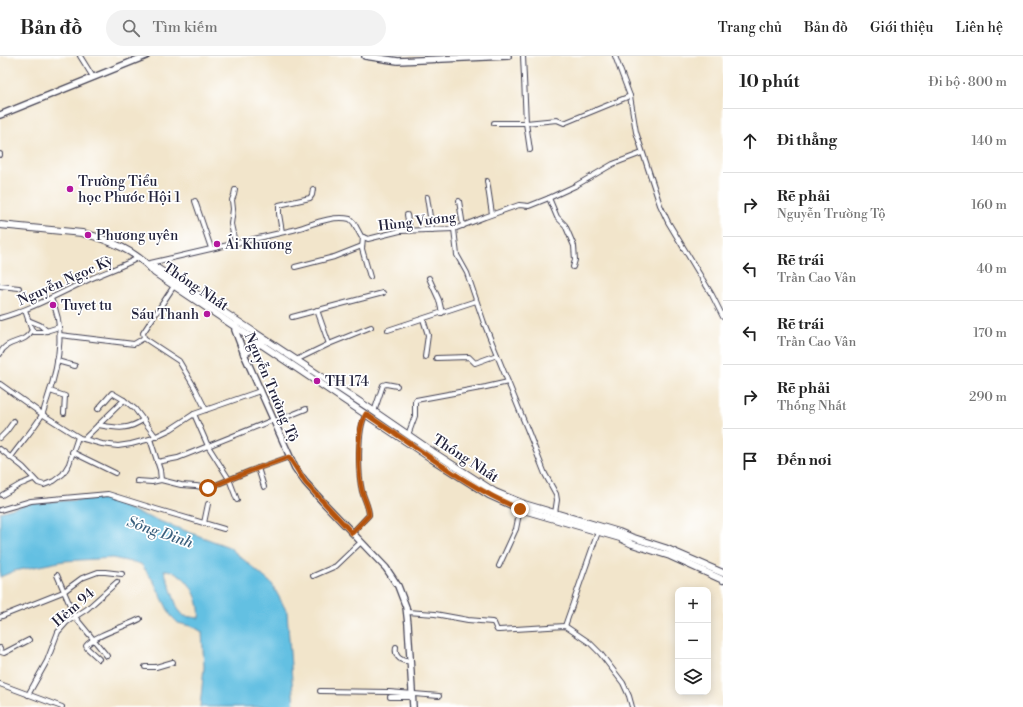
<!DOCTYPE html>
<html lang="vi">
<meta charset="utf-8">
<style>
body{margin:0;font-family:"Libre Bodoni",serif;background:#f2f2f2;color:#222}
.controls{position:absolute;right:12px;bottom:12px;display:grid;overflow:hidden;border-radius:8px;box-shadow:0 2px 10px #0003}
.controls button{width:36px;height:36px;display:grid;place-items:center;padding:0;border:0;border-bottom:1px solid #e0e0e0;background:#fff;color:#222;font:20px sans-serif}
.stop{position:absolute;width:12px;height:12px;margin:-9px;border:3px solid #b45309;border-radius:50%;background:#fff}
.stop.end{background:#b45309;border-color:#fff;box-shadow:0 1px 4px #0008}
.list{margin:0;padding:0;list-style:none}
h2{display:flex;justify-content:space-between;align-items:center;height:52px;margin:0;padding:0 16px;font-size:17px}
h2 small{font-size:13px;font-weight:400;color:#767676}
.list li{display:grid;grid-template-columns:26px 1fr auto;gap:12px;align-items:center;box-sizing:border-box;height:64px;padding:0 16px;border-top:1px solid #e0e0e0}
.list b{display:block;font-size:15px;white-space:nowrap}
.list p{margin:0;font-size:13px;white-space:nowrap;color:#767676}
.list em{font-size:13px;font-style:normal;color:#767676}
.icon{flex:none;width:22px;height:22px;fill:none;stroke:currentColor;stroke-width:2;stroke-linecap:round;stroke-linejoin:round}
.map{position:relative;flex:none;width:723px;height:651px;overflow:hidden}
header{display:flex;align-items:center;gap:24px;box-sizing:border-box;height:56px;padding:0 20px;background:#fff;border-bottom:1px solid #e0e0e0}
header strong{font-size:19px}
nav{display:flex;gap:22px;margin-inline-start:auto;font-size:14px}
.search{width:280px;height:36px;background:#f2f2f2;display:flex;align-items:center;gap:10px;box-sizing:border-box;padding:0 14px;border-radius:22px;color:#767676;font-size:15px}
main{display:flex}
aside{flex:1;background:#fff}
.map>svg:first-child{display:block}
.water{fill:#64c0e2;stroke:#43718e;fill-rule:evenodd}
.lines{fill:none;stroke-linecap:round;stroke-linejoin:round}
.minor-casing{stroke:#413f51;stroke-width:6}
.tertiary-casing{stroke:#413f51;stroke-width:8}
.secondary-casing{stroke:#413f51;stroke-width:8}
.minor{stroke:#fff;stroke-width:4}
.tertiary{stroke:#fff;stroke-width:5.5}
.secondary{stroke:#fff;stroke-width:6}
.route{stroke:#b45309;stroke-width:5}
.poi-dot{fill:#b5179e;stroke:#fff;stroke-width:1.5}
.labels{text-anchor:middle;stroke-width:3.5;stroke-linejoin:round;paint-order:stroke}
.poi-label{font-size:14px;fill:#22223b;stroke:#fff;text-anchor:start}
.street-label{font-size:14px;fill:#22223b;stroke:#fff}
.water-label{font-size:15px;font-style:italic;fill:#3c617e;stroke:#fff}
</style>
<header>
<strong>Bản đồ</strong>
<div class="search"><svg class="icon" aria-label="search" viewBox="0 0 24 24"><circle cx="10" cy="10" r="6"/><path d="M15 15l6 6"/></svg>Tìm kiếm</div>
<nav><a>Trang chủ</a><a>Bản đồ</a><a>Giới thiệu</a><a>Liên hệ</a></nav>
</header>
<main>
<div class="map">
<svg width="723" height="651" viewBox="0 0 723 651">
<rect width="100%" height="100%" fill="#fff"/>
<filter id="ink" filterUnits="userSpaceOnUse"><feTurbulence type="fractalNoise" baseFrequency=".025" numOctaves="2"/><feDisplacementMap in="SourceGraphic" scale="8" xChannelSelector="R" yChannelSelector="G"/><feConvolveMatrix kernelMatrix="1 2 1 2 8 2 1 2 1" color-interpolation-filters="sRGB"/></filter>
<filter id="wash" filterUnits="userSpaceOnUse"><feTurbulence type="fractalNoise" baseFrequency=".012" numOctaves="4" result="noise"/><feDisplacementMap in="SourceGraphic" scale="16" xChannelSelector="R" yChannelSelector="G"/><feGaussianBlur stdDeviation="0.9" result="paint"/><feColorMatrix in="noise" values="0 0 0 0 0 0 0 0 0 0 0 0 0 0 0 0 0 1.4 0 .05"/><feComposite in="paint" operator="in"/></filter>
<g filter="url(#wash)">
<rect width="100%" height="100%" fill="#f2e5cb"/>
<!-- water -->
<path class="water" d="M109 442 119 449 143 459 229 491 272 528 287 556 294 651H200L204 611 202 576 194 571 178 567 171 560 154 526 141 508 112 502 64 505 14 515 0 521V456L31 447ZM164 514C185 513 202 543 199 562L184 560 178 553Z"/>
</g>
<g filter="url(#ink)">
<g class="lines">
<!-- minor casing -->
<g class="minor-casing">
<g id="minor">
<path d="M80 0 93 21"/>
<path d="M615 0 630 40 636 76 660 149 668 166 712 239 723 261"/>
<path d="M494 67H526L523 0"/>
<path d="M530 94 526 67 557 64 564 67 630 40"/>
<path d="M0 98V99"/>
<path d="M487 125 492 158"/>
<path d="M235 134 234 139 232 144 233 153 231 168 235 187"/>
<path d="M427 141 432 174"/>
<path d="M549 142 557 161 565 169 574 190 575 204 573 211"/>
<path d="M195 145 211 192"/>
<path d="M459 145 463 170"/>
<path d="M407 159 410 175"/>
<path d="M454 173 457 199 467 217 484 267 528 375 545 418 556 438 557 444 555 457"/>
<path d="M282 176 279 158V149L310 142 312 139 313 133"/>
<path d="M363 181 362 193 370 221"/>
<path d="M146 208 293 174C311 169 331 159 350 163L354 167 361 180 368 183 400 175 454 173 485 161 519 149 529 150 549 142 575 130 613 108 642 97"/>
<path d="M295 211 334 201 362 190"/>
<path d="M429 222 439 244 442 257"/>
<path d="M0 230 19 232"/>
<path d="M174 230 143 277 144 282 179 305 195 332 206 354"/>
<path d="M25 254 31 272 34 276H43L59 271"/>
<path d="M317 254 329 288"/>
<path d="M292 261 383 237"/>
<path d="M0 262C32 253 60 237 90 223 106 216 123 210 138 202"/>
<path d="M423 263 428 279 425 301"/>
<path d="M28 264 40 269 47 275"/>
<path d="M388 274 476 245"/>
<path d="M60 279 134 288 144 282"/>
<path d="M0 298C7 282 25 289 32 274"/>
<path d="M436 302 469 301 475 307 497 299"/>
<path d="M296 304 329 288 371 271"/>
<path d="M57 305 75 310"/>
<path d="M0 328 42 358 80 382 102 388 118 390 131 388 150 383 171 373 194 358 260 335"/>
<path d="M50 335 65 340 64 357"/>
<path d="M98 353 112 337 124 344"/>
<path d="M374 356 383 329 386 328 397 330"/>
<path d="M194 358 208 390 229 423 237 444"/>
<path d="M274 366 306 353"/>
<path d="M98 369C116 372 128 375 144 363"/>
<path d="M408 379 415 360V346L416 344 486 331 508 326"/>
<path d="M0 382 6 376 14 365"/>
<path d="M84 383 124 344 135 353 156 381"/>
<path d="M150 383 160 414 161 424"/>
<path d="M0 393 23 411 38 427 44 429 54 425 63 418 69 408 78 381"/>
<path d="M72 396 115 417"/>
<path d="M11 401C21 387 33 374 42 359 44 355 45 349 47 344 57 315 67 272 51 243"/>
<path d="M157 406 178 402 273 364"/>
<path d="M258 412 264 431"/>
<path d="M137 425 152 426 161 424 181 429 196 430 208 432 250 415 289 401"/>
<path d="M2 439 21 428 24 427 33 423"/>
<path d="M0 454 31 445 108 438 156 453 224 473"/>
<path d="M204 467 208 448"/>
<path d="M352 477 369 459C369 451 364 443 362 435 358 418 357 372 366 358"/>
<path d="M499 510 516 473 520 453"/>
<path d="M57 519 75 561 107 600"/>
<path d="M313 520 336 510 361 486"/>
<path d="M407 556 435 558 468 564 492 566 494 567 497 574H499L565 570 590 587 600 597 623 627 629 640 632 651"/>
<path d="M0 561 63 536 82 522 98 516H105L122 518"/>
<path d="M565 570 598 476"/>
<path d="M396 591C394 601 402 606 410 605"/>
<path d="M0 592 1 596 4 597 29 584"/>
<path d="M99 603 87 592 86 590C94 579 127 570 140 563"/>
<path d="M145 611H156L173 606"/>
<path d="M0 628 62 651"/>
<path d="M320 635 389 636 439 640"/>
<path d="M28 639 47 605 58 576 67 566 87 553 117 526"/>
<path d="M390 641H412"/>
</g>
</g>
<!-- tertiary casing -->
<g class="tertiary-casing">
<g id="tertiary">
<path d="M365 0 398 5 508 0"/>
<path d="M0 59 146 0"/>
<path d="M236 269 235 274 244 298 295 412 305 426 323 446 386 512 398 530 406 551 408 568 413 651"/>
</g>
</g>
<!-- secondary casing -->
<g class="secondary-casing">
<g id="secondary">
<path d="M0 169 82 177C108 183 138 196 155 217L432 403 489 439 520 453 620 482 632 488 670 500 723 524"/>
<path d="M150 211 157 212 369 352 433 396 495 436 524 448 619 476 631 481 665 492 723 517"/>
<path d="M244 298 263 286"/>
</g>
</g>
<!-- minor -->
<use href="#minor" class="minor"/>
<!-- tertiary -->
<use href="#tertiary" class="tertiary"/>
<!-- secondary -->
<use href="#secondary" class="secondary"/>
</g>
</g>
<g class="lines" filter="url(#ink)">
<!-- route -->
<path class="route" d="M208 432 250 415 289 401 305 426 352 477 369 459C369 451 364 443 362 435 358 418 356 373 366 358 380 368 395 377 409 387 444 411 480 437 520 453"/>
</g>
<!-- markers -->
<g class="poi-dot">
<circle cx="70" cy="133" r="4"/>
<circle cx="88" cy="179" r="4"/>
<circle cx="217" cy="188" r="4"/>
<circle cx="53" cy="249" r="4"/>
<circle cx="207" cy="258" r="4"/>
<circle cx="317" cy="325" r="4"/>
</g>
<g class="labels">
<!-- poi labels -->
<g class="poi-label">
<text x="78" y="130">Trường Tiểu<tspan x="78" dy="16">học Phước Hội 1</tspan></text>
<text x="96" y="184">Phương uyên</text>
<text x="225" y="193">Ái Khương</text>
<text x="61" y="254">Tuyet tu</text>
<text x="199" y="263" text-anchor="end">Sáu Thanh</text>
<text x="325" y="330">TH 174</text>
</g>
<!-- street labels -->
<g class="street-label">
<text transform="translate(417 165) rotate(-7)" y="5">Hùng Vương</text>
<text transform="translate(65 224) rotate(-24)" y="5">Nguyễn Ngọc Kỳ</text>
<text transform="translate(196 230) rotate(34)" y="5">Thống Nhất</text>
<text transform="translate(272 331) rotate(67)" y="5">Nguyễn Trường Tộ</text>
<text transform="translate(466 402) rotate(33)" y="5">Thống Nhất</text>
<text transform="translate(73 551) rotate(-41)" y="5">Hẻm 94</text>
</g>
<!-- water labels -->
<g class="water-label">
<text transform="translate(160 476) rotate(19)" y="5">Sông Dinh</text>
</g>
</g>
</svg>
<div class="controls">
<button>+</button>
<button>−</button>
<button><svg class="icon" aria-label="layers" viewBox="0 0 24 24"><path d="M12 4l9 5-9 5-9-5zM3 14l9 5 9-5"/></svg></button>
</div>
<div class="stop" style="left:208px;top:432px"></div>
<div class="stop end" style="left:520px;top:453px"></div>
</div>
<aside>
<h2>10 phút<small>Đi bộ · 800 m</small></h2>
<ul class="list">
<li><svg class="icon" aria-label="ahead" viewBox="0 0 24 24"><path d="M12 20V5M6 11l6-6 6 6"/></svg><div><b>Đi thẳng</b></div><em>140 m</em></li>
<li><svg class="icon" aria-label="right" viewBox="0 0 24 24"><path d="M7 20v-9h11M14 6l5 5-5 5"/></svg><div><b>Rẽ phải</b><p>Nguyễn Trường Tộ</p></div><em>160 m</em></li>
<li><svg class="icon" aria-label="left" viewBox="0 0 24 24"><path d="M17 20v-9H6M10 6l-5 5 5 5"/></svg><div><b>Rẽ trái</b><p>Trần Cao Vân</p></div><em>40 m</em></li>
<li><svg class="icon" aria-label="left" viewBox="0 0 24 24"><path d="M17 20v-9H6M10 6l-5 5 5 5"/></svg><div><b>Rẽ trái</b><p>Trần Cao Vân</p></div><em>170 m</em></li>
<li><svg class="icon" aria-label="right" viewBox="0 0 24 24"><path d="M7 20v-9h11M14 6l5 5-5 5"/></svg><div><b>Rẽ phải</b><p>Thống Nhất</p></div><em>290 m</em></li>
<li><svg class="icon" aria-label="arrive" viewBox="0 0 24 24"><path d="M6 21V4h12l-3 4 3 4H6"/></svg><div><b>Đến nơi</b></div></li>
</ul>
</aside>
</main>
